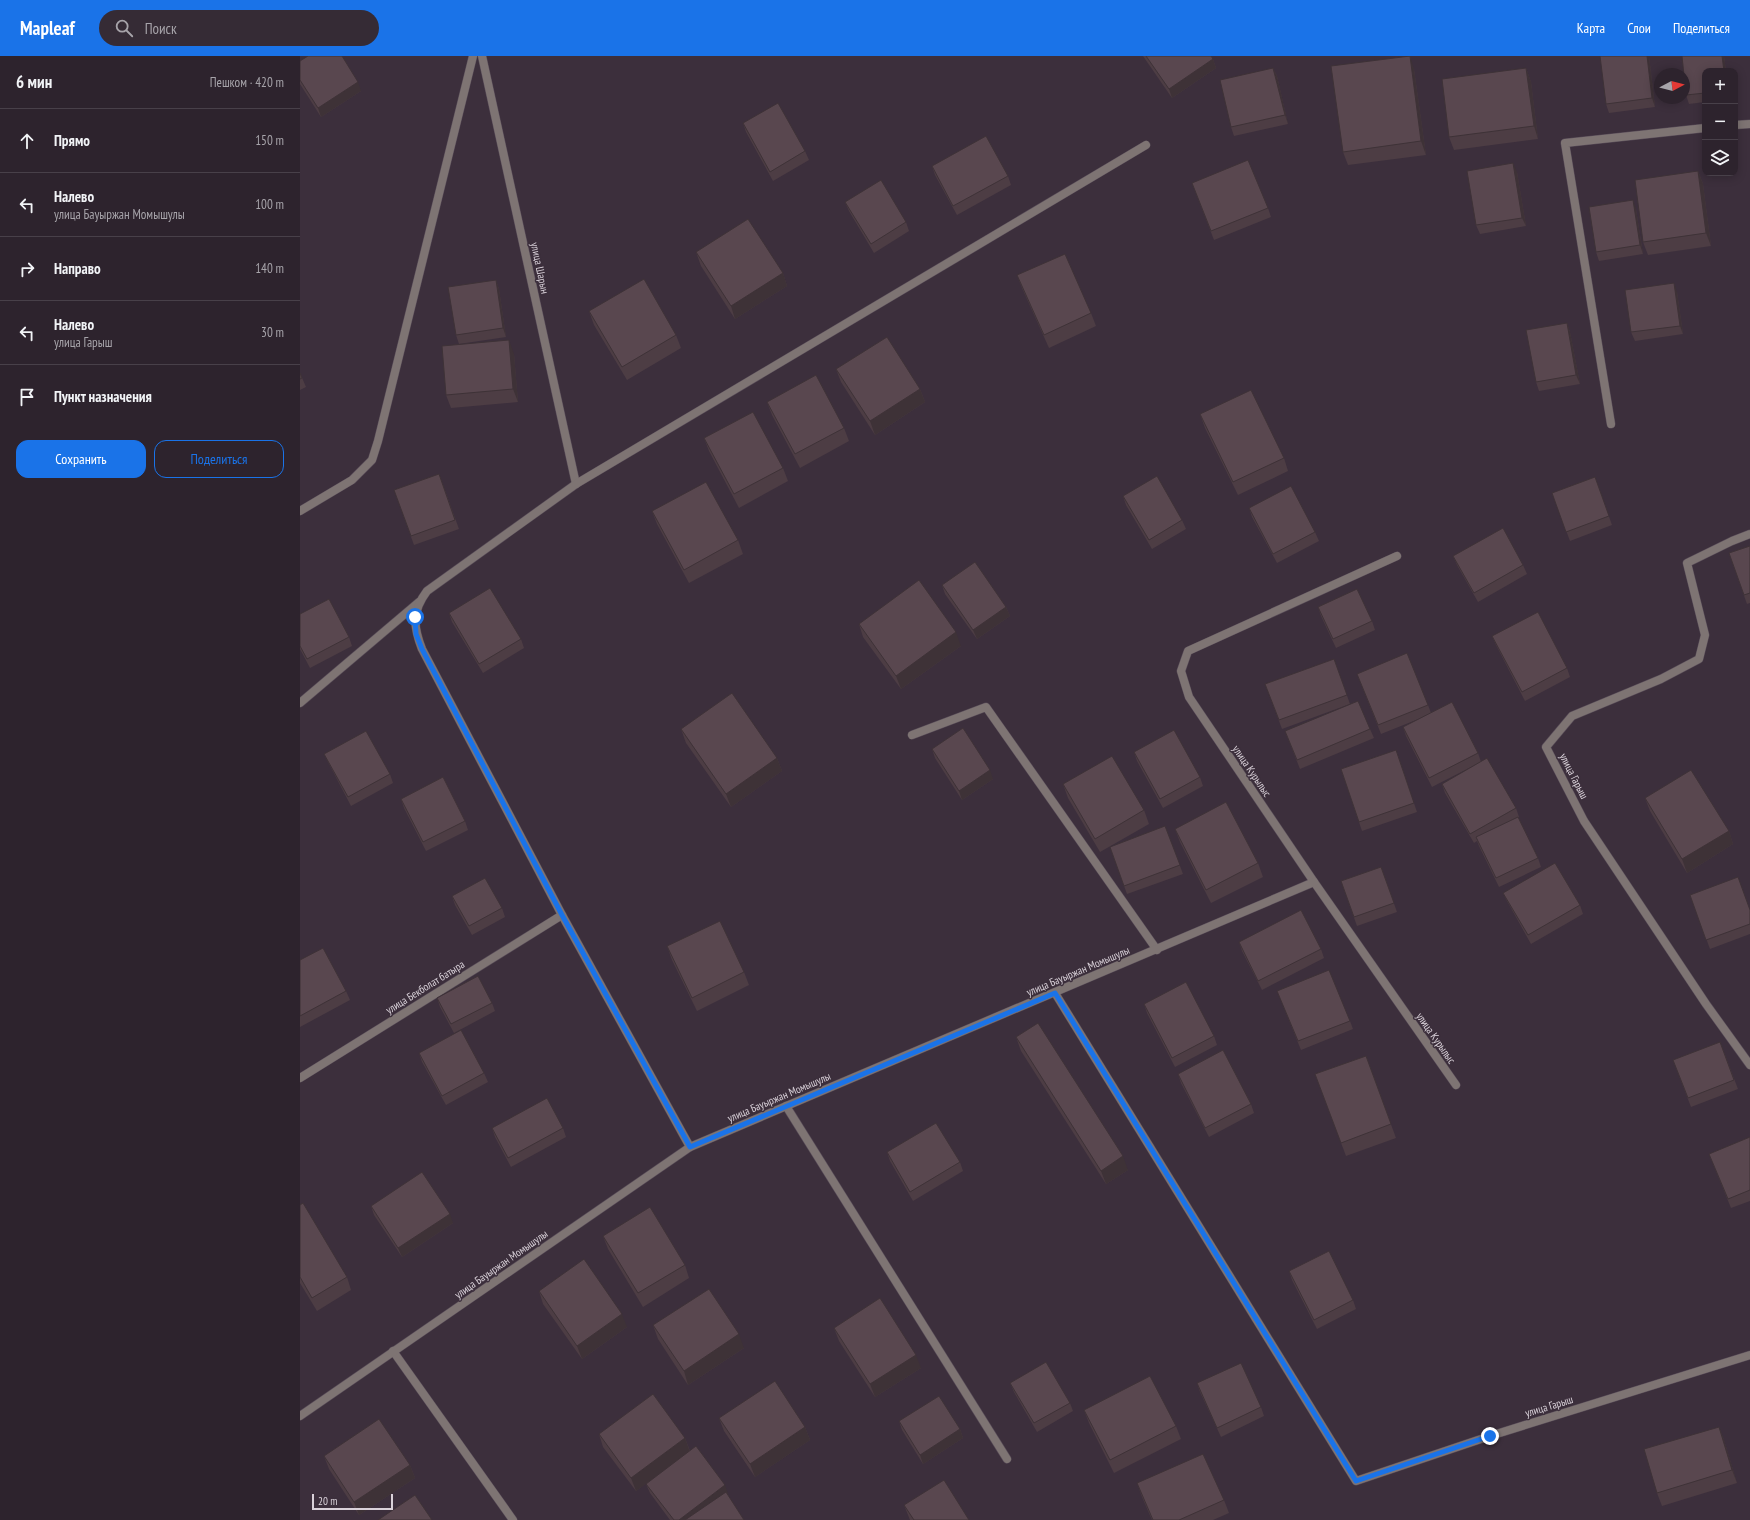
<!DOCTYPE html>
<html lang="ru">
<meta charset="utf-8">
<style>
body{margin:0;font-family:"PT Sans Narrow",sans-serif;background:#352b35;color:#f1f3f6}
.controls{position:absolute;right:12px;top:12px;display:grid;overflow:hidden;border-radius:8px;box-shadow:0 2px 10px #0003}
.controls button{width:36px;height:36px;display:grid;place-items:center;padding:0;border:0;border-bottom:1px solid #484049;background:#2d232d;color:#f1f3f6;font:20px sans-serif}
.compass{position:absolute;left:1354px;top:12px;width:36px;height:36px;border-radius:50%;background:#2d232d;box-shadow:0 2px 10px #0003;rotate:83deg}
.scale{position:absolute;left:12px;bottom:10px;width:81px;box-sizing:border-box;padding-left:4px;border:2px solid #d9d1d9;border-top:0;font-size:11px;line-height:14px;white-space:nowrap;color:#d9d1d9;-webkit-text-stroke:3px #3c2f3c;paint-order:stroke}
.stop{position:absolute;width:12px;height:12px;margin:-9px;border:3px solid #1a73e8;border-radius:50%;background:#fff}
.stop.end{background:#1a73e8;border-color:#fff;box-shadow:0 1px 4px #0008}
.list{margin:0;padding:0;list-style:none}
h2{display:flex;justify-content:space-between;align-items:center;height:52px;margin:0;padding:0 16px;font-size:17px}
h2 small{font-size:13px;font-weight:400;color:#a7a4aa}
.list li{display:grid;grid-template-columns:26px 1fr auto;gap:12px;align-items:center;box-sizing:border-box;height:64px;padding:0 16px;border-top:1px solid #484049}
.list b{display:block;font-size:15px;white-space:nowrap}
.list p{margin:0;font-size:13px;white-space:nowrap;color:#a7a4aa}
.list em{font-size:13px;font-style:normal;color:#a7a4aa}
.actions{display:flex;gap:8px;padding:12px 16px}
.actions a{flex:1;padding:9px 0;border:1px solid #1a73e8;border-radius:12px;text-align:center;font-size:14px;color:#1a73e8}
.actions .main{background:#1a73e8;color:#fff}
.icon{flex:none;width:22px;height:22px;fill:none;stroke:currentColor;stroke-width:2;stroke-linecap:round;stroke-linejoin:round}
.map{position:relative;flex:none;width:1450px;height:1464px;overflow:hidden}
header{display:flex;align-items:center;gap:24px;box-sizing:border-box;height:56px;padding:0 20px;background:#1a73e8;color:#fff}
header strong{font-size:19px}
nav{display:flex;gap:22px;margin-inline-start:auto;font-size:14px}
.search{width:280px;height:36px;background:#352b35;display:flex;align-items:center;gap:10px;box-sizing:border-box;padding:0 14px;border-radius:22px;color:#a7a4aa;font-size:15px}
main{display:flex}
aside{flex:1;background:#2d232d}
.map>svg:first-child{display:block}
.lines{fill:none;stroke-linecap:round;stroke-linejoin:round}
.minor-casing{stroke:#584c58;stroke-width:9}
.minor{stroke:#7e7473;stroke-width:8}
.wall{fill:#4d3d44}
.shaded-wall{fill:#3e3237}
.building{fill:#59474f;stroke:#3e3237}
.route{stroke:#1a73e8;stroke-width:5}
.labels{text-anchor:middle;stroke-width:3;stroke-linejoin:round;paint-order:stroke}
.street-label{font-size:11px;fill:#d9d1d9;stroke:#3c2f3c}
</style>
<header>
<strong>Mapleaf</strong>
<div class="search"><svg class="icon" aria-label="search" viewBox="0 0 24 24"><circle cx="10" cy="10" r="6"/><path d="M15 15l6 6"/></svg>Поиск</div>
<nav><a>Карта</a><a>Слои</a><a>Поделиться</a></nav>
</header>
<main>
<aside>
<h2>6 мин<small>Пешком · 420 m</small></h2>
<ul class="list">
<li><svg class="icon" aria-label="ahead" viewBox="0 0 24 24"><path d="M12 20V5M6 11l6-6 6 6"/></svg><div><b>Прямо</b></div><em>150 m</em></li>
<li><svg class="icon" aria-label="left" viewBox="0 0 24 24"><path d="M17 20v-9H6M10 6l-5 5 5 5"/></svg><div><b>Налево</b><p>улица Бауыржан Момышулы</p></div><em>100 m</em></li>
<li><svg class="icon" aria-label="right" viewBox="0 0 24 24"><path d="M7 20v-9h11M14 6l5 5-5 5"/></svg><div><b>Направо</b></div><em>140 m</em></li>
<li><svg class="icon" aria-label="left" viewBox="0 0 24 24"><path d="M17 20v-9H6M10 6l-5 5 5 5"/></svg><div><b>Налево</b><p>улица Гарыш</p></div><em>30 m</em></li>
<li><svg class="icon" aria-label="arrive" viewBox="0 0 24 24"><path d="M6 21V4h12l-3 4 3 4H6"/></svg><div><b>Пункт назначения</b></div></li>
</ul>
<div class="actions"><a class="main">Сохранить</a><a>Поделиться</a></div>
</aside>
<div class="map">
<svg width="1450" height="1464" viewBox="0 0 1450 1464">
<rect width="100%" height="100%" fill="#3c2f3c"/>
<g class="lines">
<!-- minor casing -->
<g class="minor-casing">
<g id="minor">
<path d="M182 0 276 428"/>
<path d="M1435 69 1450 68"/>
<path d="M1311 368 1265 87 1405 72"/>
<path d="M0 455 52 424 72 404 78 385 173 0"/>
<path d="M1450 478 1432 485 1387 507 1405 579 1399 603 1361 623 1272 660 1246 691 1284 765 1406 948 1450 1009"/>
<path d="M1097 500 888 595 881 615 889 641 1014 826 1156 1029"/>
<path d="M0 647 119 546"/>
<path d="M612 679 686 651 857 894"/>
<path d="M755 937 1056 1425 1190 1380 1450 1299"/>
<path d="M0 1022 262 859"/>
<path d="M486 1050 707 1403"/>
<path d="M390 1091 262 859 122 593C113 570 112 555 127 535L276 428 846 89"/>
<path d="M93 1295 213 1464"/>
<path d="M0 1360 390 1091 1014 826"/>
</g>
</g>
<!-- minor -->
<use href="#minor" class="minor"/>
</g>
<!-- wall -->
<g class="wall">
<path d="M843 0H911L913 3 916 12 872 42Z"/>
<path d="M1349 0 1355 51 1309 57 1306 48Z"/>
<path d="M1382 0H1424L1426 15H1405V46L1389 48 1386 39Z"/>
<path d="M0 5 61 35 21 61 0 28Z"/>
<path d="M973 12 977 20 988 68 934 80 931 71Z"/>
<path d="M1226 12 1231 26 1238 83 1154 94 1149 81Z"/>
<path d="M1114 13 1126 99 1048 109 1043 96Z"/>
<path d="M443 67 505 95 509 104 473 125 446 76Z"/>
<path d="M632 110 708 120 711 129 657 159 635 119Z"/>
<path d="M1398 115 1403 128 1411 190 1348 199 1343 186Z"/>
<path d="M1217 116 1226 170 1180 178 1176 169Z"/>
<path d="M892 127 968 152 971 161 914 184Z"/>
<path d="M545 146 606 166 609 175 574 197 549 155Z"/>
<path d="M1336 153 1343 198 1299 205 1296 196Z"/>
<path d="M396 196 483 217 487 230 435 263 401 210Z"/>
<path d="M717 219 791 257 796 270 749 292 722 232Z"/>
<path d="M196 224 199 233 206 281 159 288 156 279Z"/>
<path d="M1377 236 1383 278 1335 285 1331 276Z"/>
<path d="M289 255 376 279 381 292 327 324 294 269Z"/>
<path d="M1267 267 1270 276 1280 328 1239 335 1236 326Z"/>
<path d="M214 298 218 346 151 352 146 339Z"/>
<path d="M536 313 620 333 625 346 575 379 541 326Z"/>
<path d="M0 317 6 331 0 334Z"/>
<path d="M467 346 544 372 549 385 500 412 472 359Z"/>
<path d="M900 358 984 402 988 415 938 439 905 372Z"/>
<path d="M404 382 483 412 488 425 439 452 409 395Z"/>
<path d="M139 418 159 473 114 489 94 434Z"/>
<path d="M1295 421 1312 469 1270 485 1252 437Z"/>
<path d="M823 440 882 464 886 473 852 493 826 449Z"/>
<path d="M949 452 1015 476 1019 485 977 507 952 461Z"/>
<path d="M352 455 438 484 443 498 389 527 357 468Z"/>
<path d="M1450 490V547L1447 548 1429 497Z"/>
<path d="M1153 500 1223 509 1227 518 1178 546 1157 509Z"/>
<path d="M642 529 706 551 710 560 677 583 645 538Z"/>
<path d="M1018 551 1072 565 1075 574 1036 592 1021 560Z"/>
<path d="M149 557 221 583 224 592 183 617 152 566Z"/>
<path d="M0 558 49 581 52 590 10 612 0 593Z"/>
<path d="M559 568 661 590 601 633 563 581Z"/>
<path d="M1192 580 1267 612 1270 621 1225 645 1196 589Z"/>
<path d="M1034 603 1050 648 982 673 965 628Z"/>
<path d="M1057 618 1128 649 1131 657 1178 697 1181 706 1216 752 1219 761H1218L1238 802 1241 811 1199 831 1179 790 1177 785 1174 787 1145 737 1142 728 1173 710 1132 731 1106 680 1103 671 1121 662 1081 678Z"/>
<path d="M381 673 477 702 482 715 431 751 386 687Z"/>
<path d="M1070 673 1074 682 1000 713 985 675Z"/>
<path d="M632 693 693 723 662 744 635 702Z"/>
<path d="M1096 694 1117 756 1062 775 1041 713Z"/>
<path d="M834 696 900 721 903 730 863 752 837 705Z"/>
<path d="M24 698 90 718 93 727 51 750 28 706Z"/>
<path d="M763 728 844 754 849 768 800 796 768 742Z"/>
<path d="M1345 742 1429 775 1433 788 1387 817 1350 755Z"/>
<path d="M101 743 165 765 168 774 126 795 104 752Z"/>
<path d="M865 770 883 818 827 838 810 791Z"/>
<path d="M875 773 958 807 963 821 911 847 880 786Z"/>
<path d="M1081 811 1097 856 1057 870 1041 825Z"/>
<path d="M1203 837 1280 849 1283 858 1231 888 1207 845Z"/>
<path d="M1390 839 1450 854V878L1410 893Z"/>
<path d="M152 840 202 852 205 861 172 879 155 849Z"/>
<path d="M939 886 1021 893 1024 902 962 934 942 895Z"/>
<path d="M367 890 444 916 449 929 397 955 372 904Z"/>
<path d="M0 904 46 935 50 944 0 971Z"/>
<path d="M977 935 1050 965 1053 973 1001 994Z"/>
<path d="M137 942 192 947 195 955 154 977 140 951Z"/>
<path d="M844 948 914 980 917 989 875 1011 847 957Z"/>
<path d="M716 981 828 1114 806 1128 721 995Z"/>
<path d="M1420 986 1438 1033 1391 1051 1373 1004Z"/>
<path d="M119 997 184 1017 188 1026 146 1049 122 1006Z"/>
<path d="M1066 1000 1096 1082 1046 1100 1015 1018Z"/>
<path d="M878 1018 951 1048 954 1057 909 1081 881 1027Z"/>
<path d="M192 1072H263L266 1081 211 1111 195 1081Z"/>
<path d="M1450 1081V1145L1431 1152 1409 1098Z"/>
<path d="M587 1096 660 1106 663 1115 613 1145 590 1105Z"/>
<path d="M0 1149 47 1221 51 1234 17 1255 0 1227Z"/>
<path d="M71 1150 153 1167 102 1201 74 1159Z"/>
<path d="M303 1180 385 1209 389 1222 343 1251 308 1193Z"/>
<path d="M989 1215 1053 1244 1056 1253 1017 1273 992 1224Z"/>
<path d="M239 1235 327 1271 282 1303 243 1248Z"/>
<path d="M353 1269 444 1292 388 1329 358 1283Z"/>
<path d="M534 1272 621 1312 575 1341 539 1285Z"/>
<path d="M710 1327 770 1347 773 1355 737 1376 714 1336Z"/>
<path d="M897 1327 961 1351 964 1360 921 1381 900 1336Z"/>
<path d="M784 1354 876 1370 881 1383 814 1417 789 1367Z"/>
<path d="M419 1362 505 1371 510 1384 455 1421 424 1375Z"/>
<path d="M599 1365 660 1373 663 1382 623 1408 602 1374Z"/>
<path d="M1419 1371 1424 1384 1437 1427 1362 1450 1357 1437Z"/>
<path d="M299 1378 385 1382 390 1395 428 1438H427L444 1464H370L350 1437 346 1428 349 1425 336 1435 303 1391Z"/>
<path d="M24 1400 110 1409 115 1422 59 1459 29 1413Z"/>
<path d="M837 1427 924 1444 929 1457 913 1464H852L842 1441Z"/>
<path d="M604 1449 669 1464H610Z"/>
</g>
<!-- shaded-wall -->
<g class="shaded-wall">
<path d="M1110 0 1114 13 1126 99 1121 85Z"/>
<path d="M1347 0H1349L1355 51 1352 42Z"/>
<path d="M1422 0H1424L1426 15H1424Z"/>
<path d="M913 3 916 12 872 42 869 33Z"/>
<path d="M973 12 977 20 988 68 985 59Z"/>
<path d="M1226 12 1231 26 1238 83 1234 70Z"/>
<path d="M58 26 61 35 21 61 18 52Z"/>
<path d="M1213 107 1217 116 1226 170 1222 162Z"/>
<path d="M1398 115 1403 128 1411 190 1406 177Z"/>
<path d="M1333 144 1336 153 1343 198 1340 189Z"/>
<path d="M483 217 487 230 435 263 431 250Z"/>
<path d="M196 224 199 233 206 281 203 272Z"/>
<path d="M1374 227 1377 236 1383 278 1380 270Z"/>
<path d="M1267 267 1270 276 1280 328 1276 319Z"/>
<path d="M209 284 214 298 218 346 213 333Z"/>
<path d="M620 333 625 346 575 379 570 365Z"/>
<path d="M706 551 710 560 677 583 673 574Z"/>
<path d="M656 576 661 590 601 633 596 620Z"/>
<path d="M477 702 482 715 431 751 426 738Z"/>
<path d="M690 714 693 723 662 744 659 735Z"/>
<path d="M1429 775 1433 788 1387 817 1382 803Z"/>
<path d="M823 1100 828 1114 806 1128 801 1115Z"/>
<path d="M150 1158 153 1167 102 1201 98 1192Z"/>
<path d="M322 1258 327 1271 282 1303 277 1290Z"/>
<path d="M439 1278 444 1292 388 1329 384 1315Z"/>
<path d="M616 1299 621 1312 575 1341 570 1328Z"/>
<path d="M505 1371 510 1384 455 1421 450 1408Z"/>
<path d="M1419 1371 1424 1384 1437 1427 1432 1414Z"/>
<path d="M660 1373 663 1382 623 1408 620 1399Z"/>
<path d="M385 1382 390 1396 336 1435 331 1422Z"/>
<path d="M110 1409 115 1422 59 1459 54 1446Z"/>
<path d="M425 1429 428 1438 394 1464H379Z"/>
</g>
<!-- building -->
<g class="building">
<path d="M8 0H42L58 26 18 52 0 24V5Z"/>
<path d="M846 0H911L913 3 869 33Z"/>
<path d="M1110 0 1121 85 1043 96 1031 10Z"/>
<path d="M1300 0H1347L1352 42 1306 48Z"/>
<path d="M1382 0H1422L1424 15H1405V37L1386 39Z"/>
<path d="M973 12 985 59 931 71 920 24Z"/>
<path d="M1226 12 1234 70 1149 81 1142 23Z"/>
<path d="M478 47 505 95 470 116 443 67Z"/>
<path d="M686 80 708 120 653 150 632 110Z"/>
<path d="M948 104 968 152 911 175 892 127Z"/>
<path d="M1213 107 1222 162 1176 169 1167 115Z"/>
<path d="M1398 115 1406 177 1343 186 1335 124Z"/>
<path d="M581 124 606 166 571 188 545 146Z"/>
<path d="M1333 144 1340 189 1296 196 1289 151Z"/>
<path d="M448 163 483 217 431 250 396 196Z"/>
<path d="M765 198 791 257 744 279 717 219Z"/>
<path d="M344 223 376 279 322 311 289 255Z"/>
<path d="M196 224 203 272 156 279 148 231Z"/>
<path d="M1374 227 1380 270 1331 276 1325 234Z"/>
<path d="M1267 267 1276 319 1236 326 1226 274Z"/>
<path d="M587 281 620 333 570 365 536 313Z"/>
<path d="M209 284 213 333 146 339 142 290Z"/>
<path d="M0 317 2 322 0 323Z"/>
<path d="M516 319 544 372 495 398 467 346Z"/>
<path d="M951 334 984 402 933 426 900 358Z"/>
<path d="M453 356 483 412 434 438 404 382Z"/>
<path d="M139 418 155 464 111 480 94 434Z"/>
<path d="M857 420 882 464 849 484 823 440Z"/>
<path d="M1295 421 1309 460 1266 476 1252 437Z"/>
<path d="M406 426 438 484 384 514 352 455Z"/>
<path d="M991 430 1015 476 973 498 949 452Z"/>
<path d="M1203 472 1223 509 1174 537 1153 500Z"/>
<path d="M1450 490V537L1444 539 1429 497Z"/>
<path d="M675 506 706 551 673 574 642 529Z"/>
<path d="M619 524 656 576 596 620 559 568Z"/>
<path d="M190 532 221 583 179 608 149 557Z"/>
<path d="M1057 533 1072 565 1033 583 1018 551Z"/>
<path d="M29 543 49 581 7 603 0 590V558Z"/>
<path d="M1238 556 1267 612 1222 636 1192 580Z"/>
<path d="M1107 597 1128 649 1078 669 1057 618Z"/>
<path d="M1034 603 1047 639 979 664 965 628Z"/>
<path d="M432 637 477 702 426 738 381 673Z"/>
<path d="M1058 645 1070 673 997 704 985 675Z"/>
<path d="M1152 646 1178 697 1129 722 1103 671Z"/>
<path d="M663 672 690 714 659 735 632 693Z"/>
<path d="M874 674 900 721 860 743 834 696Z"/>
<path d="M66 675 90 718 48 741 24 698Z"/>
<path d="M1096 694 1114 747 1059 766 1041 713Z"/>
<path d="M812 700 844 754 795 783 763 728Z"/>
<path d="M1187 702 1216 752 1170 778 1142 728Z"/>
<path d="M1391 714 1429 775 1382 803 1345 742Z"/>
<path d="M143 721 165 765 123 786 101 743Z"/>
<path d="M926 746 958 807 906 834 875 773Z"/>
<path d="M1218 761 1238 802 1196 822 1176 781Z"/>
<path d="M865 770 880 809 824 830 810 791Z"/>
<path d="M1255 807 1280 849 1228 879 1203 837Z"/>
<path d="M1081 811 1094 847 1054 861 1041 825Z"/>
<path d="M1438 821 1450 854V868L1406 884 1390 839Z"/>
<path d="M185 822 202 852 169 870 152 840Z"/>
<path d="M1001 854 1021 893 958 925 939 886Z"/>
<path d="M420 865 444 916 392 942 367 890Z"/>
<path d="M23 892 46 935 0 960V904Z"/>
<path d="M1029 914 1050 965 998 985 977 935Z"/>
<path d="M178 920 192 947 151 968 137 942Z"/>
<path d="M886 926 914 980 872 1002 844 948Z"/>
<path d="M738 967 823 1100 801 1115 716 981Z"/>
<path d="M161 974 184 1017 142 1040 119 997Z"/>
<path d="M1420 986 1434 1024 1388 1042 1373 1004Z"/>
<path d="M923 994 951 1048 905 1072 878 1018Z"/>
<path d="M1066 1000 1091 1068 1041 1087 1015 1018Z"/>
<path d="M247 1042 263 1072 208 1102 192 1072Z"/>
<path d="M636 1067 660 1106 610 1136 587 1096Z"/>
<path d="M1450 1081V1134L1428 1143 1409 1098Z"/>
<path d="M122 1116 150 1158 98 1192 71 1150Z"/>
<path d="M3 1147 47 1221 12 1242 0 1221V1149Z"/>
<path d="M350 1151 385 1209 338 1237 303 1180Z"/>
<path d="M1029 1195 1053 1244 1014 1264 989 1215Z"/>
<path d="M284 1203 322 1258 277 1290 239 1235Z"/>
<path d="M409 1233 439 1278 384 1315 353 1269Z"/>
<path d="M580 1242 616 1299 570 1328 534 1272Z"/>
<path d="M746 1306 770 1347 734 1367 710 1327Z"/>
<path d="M941 1307 961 1351 917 1372 897 1327Z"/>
<path d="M850 1320 876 1370 810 1404 784 1354Z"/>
<path d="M475 1325 505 1371 450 1408 419 1362Z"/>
<path d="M353 1338 385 1382 331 1422 299 1378Z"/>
<path d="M639 1340 660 1373 620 1399 599 1365Z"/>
<path d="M79 1363 110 1409 54 1446 24 1400Z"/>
<path d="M1419 1371 1432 1414 1357 1437 1344 1393Z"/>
<path d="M396 1390 425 1429 379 1464H374L346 1428Z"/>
<path d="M903 1398 924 1444 879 1464H853L837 1427Z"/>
<path d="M644 1424 669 1464H614L604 1449Z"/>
<path d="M426 1436 444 1464H385Z"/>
<path d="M115 1439 132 1464H78Z"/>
</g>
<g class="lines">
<!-- route -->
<path class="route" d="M115 561 116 578 122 593 262 859 390 1091 755 937 1056 1425 1190 1380"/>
</g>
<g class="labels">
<!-- street labels -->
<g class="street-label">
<text transform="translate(240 212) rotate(78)" y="4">улица Шарын</text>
<text transform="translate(952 715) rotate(56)" y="4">улица Курылыс</text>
<text transform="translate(1274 720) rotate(63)" y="4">улица Гарыш</text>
<text transform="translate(778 915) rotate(-23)" y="4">улица Бауыржан Момышулы</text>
<text transform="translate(125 931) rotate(-32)" y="4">улица Бекболат батыра</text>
<text transform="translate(1136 982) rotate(55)" y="4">улица Курылыс</text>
<text transform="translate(479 1041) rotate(-23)" y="4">улица Бауыржан Момышулы</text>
<text transform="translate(201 1208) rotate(-35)" y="4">улица Бауыржан Момышулы</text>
<text transform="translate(1249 1350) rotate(-17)" y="4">улица Гарыш</text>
</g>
</g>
</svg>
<div class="controls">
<button>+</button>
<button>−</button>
<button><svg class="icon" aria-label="layers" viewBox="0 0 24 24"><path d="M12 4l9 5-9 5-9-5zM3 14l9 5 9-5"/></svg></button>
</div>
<svg class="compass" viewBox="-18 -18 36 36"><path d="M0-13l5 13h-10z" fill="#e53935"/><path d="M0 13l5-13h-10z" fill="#a7a4aa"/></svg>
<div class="scale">20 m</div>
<div class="stop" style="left:115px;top:561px"></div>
<div class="stop end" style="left:1190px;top:1380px"></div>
</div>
</main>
